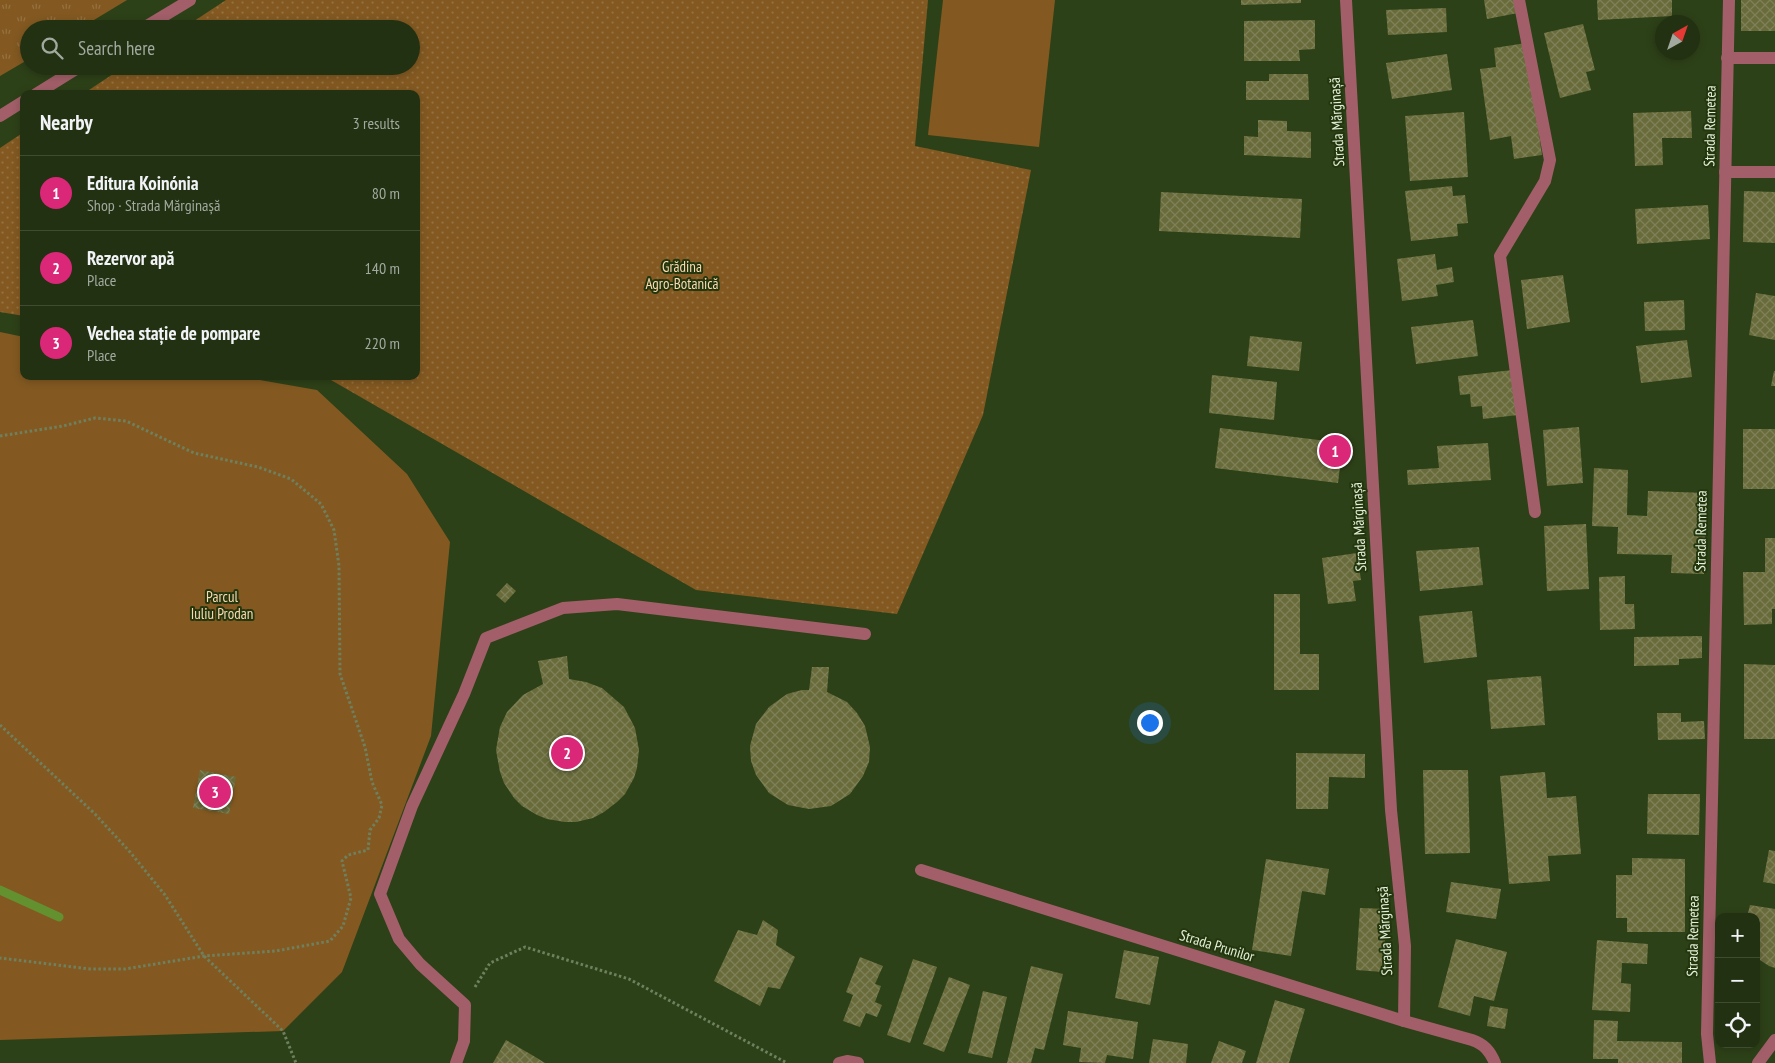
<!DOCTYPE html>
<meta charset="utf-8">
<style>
body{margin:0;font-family:"PT Sans Narrow",sans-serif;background:#2e3d20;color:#f1f3f6}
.controls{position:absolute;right:15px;bottom:15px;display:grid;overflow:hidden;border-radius:10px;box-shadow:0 2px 8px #0003}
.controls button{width:45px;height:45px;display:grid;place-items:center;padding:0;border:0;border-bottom:1px solid #3f4c32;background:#223112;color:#f1f3f6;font:25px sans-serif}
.compass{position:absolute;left:1655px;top:15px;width:45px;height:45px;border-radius:50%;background:#223112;box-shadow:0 2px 8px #0003;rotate:40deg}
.you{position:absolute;left:1149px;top:722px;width:18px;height:18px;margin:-12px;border:4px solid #fff;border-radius:50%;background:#1a73e8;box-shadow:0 0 0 8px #1a73e833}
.badge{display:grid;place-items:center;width:32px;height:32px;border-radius:50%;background:#db2777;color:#fff;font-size:16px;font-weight:700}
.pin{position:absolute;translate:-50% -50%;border:2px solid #fff;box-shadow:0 1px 5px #0006}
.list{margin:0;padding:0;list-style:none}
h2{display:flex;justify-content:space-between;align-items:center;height:65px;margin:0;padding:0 20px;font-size:21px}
h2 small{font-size:16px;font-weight:400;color:#a2a99f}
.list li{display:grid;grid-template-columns:32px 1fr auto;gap:15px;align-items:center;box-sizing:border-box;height:75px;padding:0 20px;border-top:1px solid #3f4c32}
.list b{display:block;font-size:19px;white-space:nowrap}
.list p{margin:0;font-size:16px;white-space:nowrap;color:#a2a99f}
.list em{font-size:16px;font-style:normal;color:#a2a99f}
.icon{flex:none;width:28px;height:28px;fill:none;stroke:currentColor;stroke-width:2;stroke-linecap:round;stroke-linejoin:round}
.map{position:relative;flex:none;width:1775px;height:1063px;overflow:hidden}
.search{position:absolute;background:#223112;box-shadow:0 2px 8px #0003;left:20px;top:20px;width:400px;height:55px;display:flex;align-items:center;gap:12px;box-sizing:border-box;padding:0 18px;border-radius:28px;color:#a2a99f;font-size:19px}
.panel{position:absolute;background:#223112;box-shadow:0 2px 8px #0003;left:20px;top:90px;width:400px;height:290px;border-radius:10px}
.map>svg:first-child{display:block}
.grass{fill:url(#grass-tufts)}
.park{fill:#835921}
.garden{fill:url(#garden-dots)}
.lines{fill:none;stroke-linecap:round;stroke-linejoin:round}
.stream{stroke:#64912f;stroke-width:9}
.building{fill:url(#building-cross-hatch)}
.path{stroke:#6f805e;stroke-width:3;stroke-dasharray:2.5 2.5;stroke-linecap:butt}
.service{stroke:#a25f69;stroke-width:12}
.minor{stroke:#a25f69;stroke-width:12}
.labels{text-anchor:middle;stroke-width:4;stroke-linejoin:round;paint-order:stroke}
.street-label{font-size:15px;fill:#e4f1da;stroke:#23360d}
.park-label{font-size:15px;fill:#fcd9b0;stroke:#23360d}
</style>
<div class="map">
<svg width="1775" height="1063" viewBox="0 0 1775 1063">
<defs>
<pattern id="grass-tufts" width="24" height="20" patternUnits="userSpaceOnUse" patternTransform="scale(1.25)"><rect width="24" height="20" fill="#835921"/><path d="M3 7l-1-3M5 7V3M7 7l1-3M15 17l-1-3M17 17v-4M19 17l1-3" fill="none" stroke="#947141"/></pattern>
<pattern id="garden-dots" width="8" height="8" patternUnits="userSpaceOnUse" patternTransform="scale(1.25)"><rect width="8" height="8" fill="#835921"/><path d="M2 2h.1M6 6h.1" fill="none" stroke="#947141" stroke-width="1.8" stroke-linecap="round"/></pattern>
<pattern id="building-cross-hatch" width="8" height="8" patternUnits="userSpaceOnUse" patternTransform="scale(1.25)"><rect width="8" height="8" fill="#696b3b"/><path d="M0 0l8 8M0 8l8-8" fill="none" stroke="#7e8157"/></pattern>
</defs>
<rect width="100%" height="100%" fill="#2d4118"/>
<!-- grass -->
<path class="grass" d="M0 0H127L79 29H29V59L0 76Z"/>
<!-- park -->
<g class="park">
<path d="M943 0H1055L1039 147 928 135Z"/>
<path d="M0 332 24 337V376H237L317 390 407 474 450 542 431 736 342 972 283 1031 0 1040Z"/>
</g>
<!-- garden -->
<g class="garden">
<path d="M226 0H928L915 146 1031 170 983 415 897 614 696 590 324 376H416V94H83L125 66H411V29H182Z"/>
<path d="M24 132V316L0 312V148Z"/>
</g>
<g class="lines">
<!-- stream -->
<path class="stream" d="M0 890 59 917"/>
</g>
<!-- building -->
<g class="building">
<path d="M1241 0H1301V3L1241 5Z"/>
<path d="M1484 0H1515L1518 13 1487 19Z"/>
<path d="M1597 0H1672V16L1598 20Z"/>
<rect x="1741" y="0" width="34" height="31"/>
<path d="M1446 8 1447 32 1388 35 1386 10Z"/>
<path d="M1315 20V49L1299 50 1300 61H1244V21Z"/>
<path d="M1583 24 1595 70 1586 72 1591 90 1560 98 1544 33Z"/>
<path d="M1526 43 1542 155 1514 159 1511 136 1490 140 1480 69 1496 67 1494 48Z"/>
<path d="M1447 54 1452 90 1392 99 1386 63Z"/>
<path d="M1269 74H1308L1309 100H1246V81H1269Z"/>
<path d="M1691 111 1692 138H1662L1663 165 1635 166 1633 113Z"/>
<path d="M1464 112 1468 177 1410 181 1405 116Z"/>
<path d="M1258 120 1287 121V131L1311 132V158L1244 155V136L1258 137Z"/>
<path d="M1452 186 1453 196 1465 195 1468 223 1457 224 1458 236 1411 241 1405 191Z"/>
<path d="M1744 191 1775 192V243L1743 242Z"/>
<path d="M1161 192 1302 199 1300 238 1159 231Z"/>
<path d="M1708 205 1710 239 1637 244 1635 209Z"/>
<path d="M1435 254 1437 270 1452 267 1454 282 1436 285 1438 296 1402 301 1397 259Z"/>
<path d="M1563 275 1570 322 1527 329 1521 280Z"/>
<path d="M1756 293 1775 296V340L1749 335Z"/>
<path d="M1684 300 1685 330 1645 331 1644 302Z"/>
<path d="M1473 320 1478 356 1416 364 1411 327Z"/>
<path d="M1250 336 1302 342 1299 371 1247 366Z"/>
<path d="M1687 340 1692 377 1641 383 1636 346Z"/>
<path d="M1513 370 1518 415 1483 419 1482 406 1471 407 1470 394 1460 395 1458 376Z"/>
<path d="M1774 371H1775V386H1771Z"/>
<path d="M1212 375 1277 382 1274 420 1209 413Z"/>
<path d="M1579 427 1583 483 1547 486 1543 430Z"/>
<path d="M1220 428 1343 443 1338 483 1215 468Z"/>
<rect x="1743" y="429" width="32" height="60"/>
<path d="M1488 443 1491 480 1408 485 1407 470 1439 468 1437 446Z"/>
<path d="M1594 468 1628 470 1627 515 1647 516 1648 491 1707 493 1704 574 1671 573 1672 555 1617 554 1618 527 1592 526Z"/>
<path d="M1586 524 1589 589 1547 591 1544 526Z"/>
<path d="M1765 538H1775V609H1772V624L1744 625 1743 572H1765Z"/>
<path d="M1479 547 1483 585 1420 591 1416 551Z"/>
<path d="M1357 553 1361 580 1353 581 1356 601 1328 604 1322 558Z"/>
<path d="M1625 576V604H1634L1635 629 1600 630 1599 577Z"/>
<path d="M507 583 516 591 505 603 496 595Z"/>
<path d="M1274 594H1300V654H1319V690H1274Z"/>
<path d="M1472 611 1477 657 1424 663 1419 616Z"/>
<path d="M1702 636V658L1679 659V665L1634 666V637Z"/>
<path d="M567 656 569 679 586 682 602 688 624 707 635 728 639 750 637 768 634 778 625 794 617 802 604 812 593 818 576 822H565L547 819 537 815 522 806 514 798 504 783 500 772 496 750 500 727 507 712 523 695 543 684 538 661Z"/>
<path d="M1744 664 1775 665V739H1744Z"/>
<path d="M812 667H829L827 692 847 702 857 713 865 726 870 747 869 762 863 776 850 794 831 806 809 809 788 805 769 793 756 775 751 761 750 746 756 724 769 707 787 694 802 690H809Z"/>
<path d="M1541 676 1545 725 1491 729 1487 680Z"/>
<path d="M1657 713H1681V722L1704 721 1705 739 1658 740Z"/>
<path d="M1296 753 1365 754V778L1329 777 1328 809H1296Z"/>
<path d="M200 770 236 777 229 814 193 808Z"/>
<path d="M1423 770H1468L1470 853 1425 854Z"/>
<path d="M1545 772 1547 798 1576 796 1581 854 1548 856 1550 881 1509 884 1500 776Z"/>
<path d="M1648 794H1700L1699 835 1647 834Z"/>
<path d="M1769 850 1775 851V884L1763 882Z"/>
<path d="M1632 858 1685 859V932H1627V918H1616V875H1632Z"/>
<path d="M1266 859 1329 869 1325 895 1302 891 1291 956 1252 950Z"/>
<path d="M1451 882 1501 889 1496 919 1446 912Z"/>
<path d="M1750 905 1775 909V968L1769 966 1760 960 1756 952V917H1747Z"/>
<path d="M1360 908 1387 909 1383 972 1356 970Z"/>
<path d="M763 920 778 930 776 945 795 957 780 989 768 987 760 1006 714 981 738 930 757 935Z"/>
<path d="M1456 939 1507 952 1494 1001 1474 996 1470 1016 1438 1007Z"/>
<path d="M1597 940 1648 944 1647 964 1622 963 1621 983 1631 984 1630 1012 1592 1010Z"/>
<path d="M1124 950 1159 957 1150 1005 1115 998Z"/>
<path d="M860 957 883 966 875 984 881 986 875 1002 882 1005 877 1017 866 1013 860 1027 843 1021 853 995 846 992Z"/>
<path d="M913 959 937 967 910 1043 887 1035Z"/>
<path d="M1031 966 1063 974 1044 1050 1035 1048 1031 1063H1007Z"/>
<path d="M949 977 970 985 944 1052 923 1044Z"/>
<path d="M983 991 1007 997 992 1058 968 1053Z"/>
<path d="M1275 1000 1305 1009 1289 1063H1256Z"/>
<path d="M1490 1006 1508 1009 1505 1029 1487 1026Z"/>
<path d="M1068 1011 1138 1022 1133 1059 1107 1055 1105 1063 1079 1062 1081 1048 1063 1045Z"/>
<path d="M1594 1020 1618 1021 1617 1041 1682 1042V1063H1618V1059H1593Z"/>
<path d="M1153 1039 1188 1044 1186 1063H1149Z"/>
<path d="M506 1040 532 1055 545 1063H493Z"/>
<path d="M1219 1041 1246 1051 1242 1063H1211Z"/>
</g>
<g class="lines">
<!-- path -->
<g class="path">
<path d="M0 436 63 426 95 418 126 421 194 453 258 467 291 479 321 504 334 530 339 566 340 674 365 747 372 782 382 805 379 818 370 830 368 850 348 855 342 861 351 898 343 926 330 941 276 951 204 956 125 969H90L0 958"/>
<path d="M0 725 95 814 130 852 165 895 204 956 283 1031 296 1063"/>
<path d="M475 987 490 963 525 947 629 979 787 1063"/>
</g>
<!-- service -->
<g class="service">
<path d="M1519 0 1550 160 1545 181 1500 256 1535 512"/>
<path d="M142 29 190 0"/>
<path d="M1727 58H1775"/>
<path d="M36 94 81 66"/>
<path d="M0 116 24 101"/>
<path d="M1725 172H1775"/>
<path d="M456 1063 464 1041 465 1005 420 964 399 939 380 894 412 806 464 694 486 638 563 608 617 604 865 634"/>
</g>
<!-- minor -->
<g class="minor">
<path d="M1346 0 1391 810 1405 946 1404 1021"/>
<path d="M921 870 1404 1021 1472 1040C1484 1044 1490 1051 1495 1063"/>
<path d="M839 1063 847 1061 858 1063"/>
<path d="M1710 1063 1707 1034 1729 0"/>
<path d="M1758 1063 1775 1040"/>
</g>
</g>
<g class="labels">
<!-- street labels -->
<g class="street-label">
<text transform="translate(1337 122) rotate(-93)" y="5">Strada Mărginașă</text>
<text transform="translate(1710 126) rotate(-89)" y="5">Strada Remetea</text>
<text transform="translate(1359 527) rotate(-93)" y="5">Strada Mărginașă</text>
<text transform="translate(1701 531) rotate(-89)" y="5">Strada Remetea</text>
<text transform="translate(1385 931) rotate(-93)" y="5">Strada Mărginașă</text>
<text transform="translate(1693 936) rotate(-89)" y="5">Strada Remetea</text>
<text transform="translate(1217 946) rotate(17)" y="5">Strada Prunilor</text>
</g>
<!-- park labels -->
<g class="park-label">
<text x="682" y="272">Grădina<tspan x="682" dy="17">Agro-Botanică</tspan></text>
<text x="222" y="602">Parcul<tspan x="222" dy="17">Iuliu Prodan</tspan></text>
</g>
</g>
</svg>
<div class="controls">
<button>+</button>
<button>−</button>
<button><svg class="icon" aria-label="locate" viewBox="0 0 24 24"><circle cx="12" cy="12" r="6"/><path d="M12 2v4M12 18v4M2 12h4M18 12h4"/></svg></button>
</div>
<svg class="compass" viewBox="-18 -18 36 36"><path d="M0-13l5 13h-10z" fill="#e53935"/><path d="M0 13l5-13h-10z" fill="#a2a99f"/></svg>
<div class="you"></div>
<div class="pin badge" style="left:1335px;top:451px">1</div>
<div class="pin badge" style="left:567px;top:753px">2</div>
<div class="pin badge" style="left:215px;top:792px">3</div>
<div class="search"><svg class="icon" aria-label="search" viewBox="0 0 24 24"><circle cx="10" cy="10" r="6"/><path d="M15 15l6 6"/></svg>Search here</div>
<section class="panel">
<h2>Nearby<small>3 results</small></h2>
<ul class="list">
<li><span class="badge">1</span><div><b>Editura Koinónia</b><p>Shop · Strada Mărginașă</p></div><em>80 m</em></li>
<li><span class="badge">2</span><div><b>Rezervor apă</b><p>Place</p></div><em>140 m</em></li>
<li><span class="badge">3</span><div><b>Vechea stație de pompare</b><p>Place</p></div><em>220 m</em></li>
</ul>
</section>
</div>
